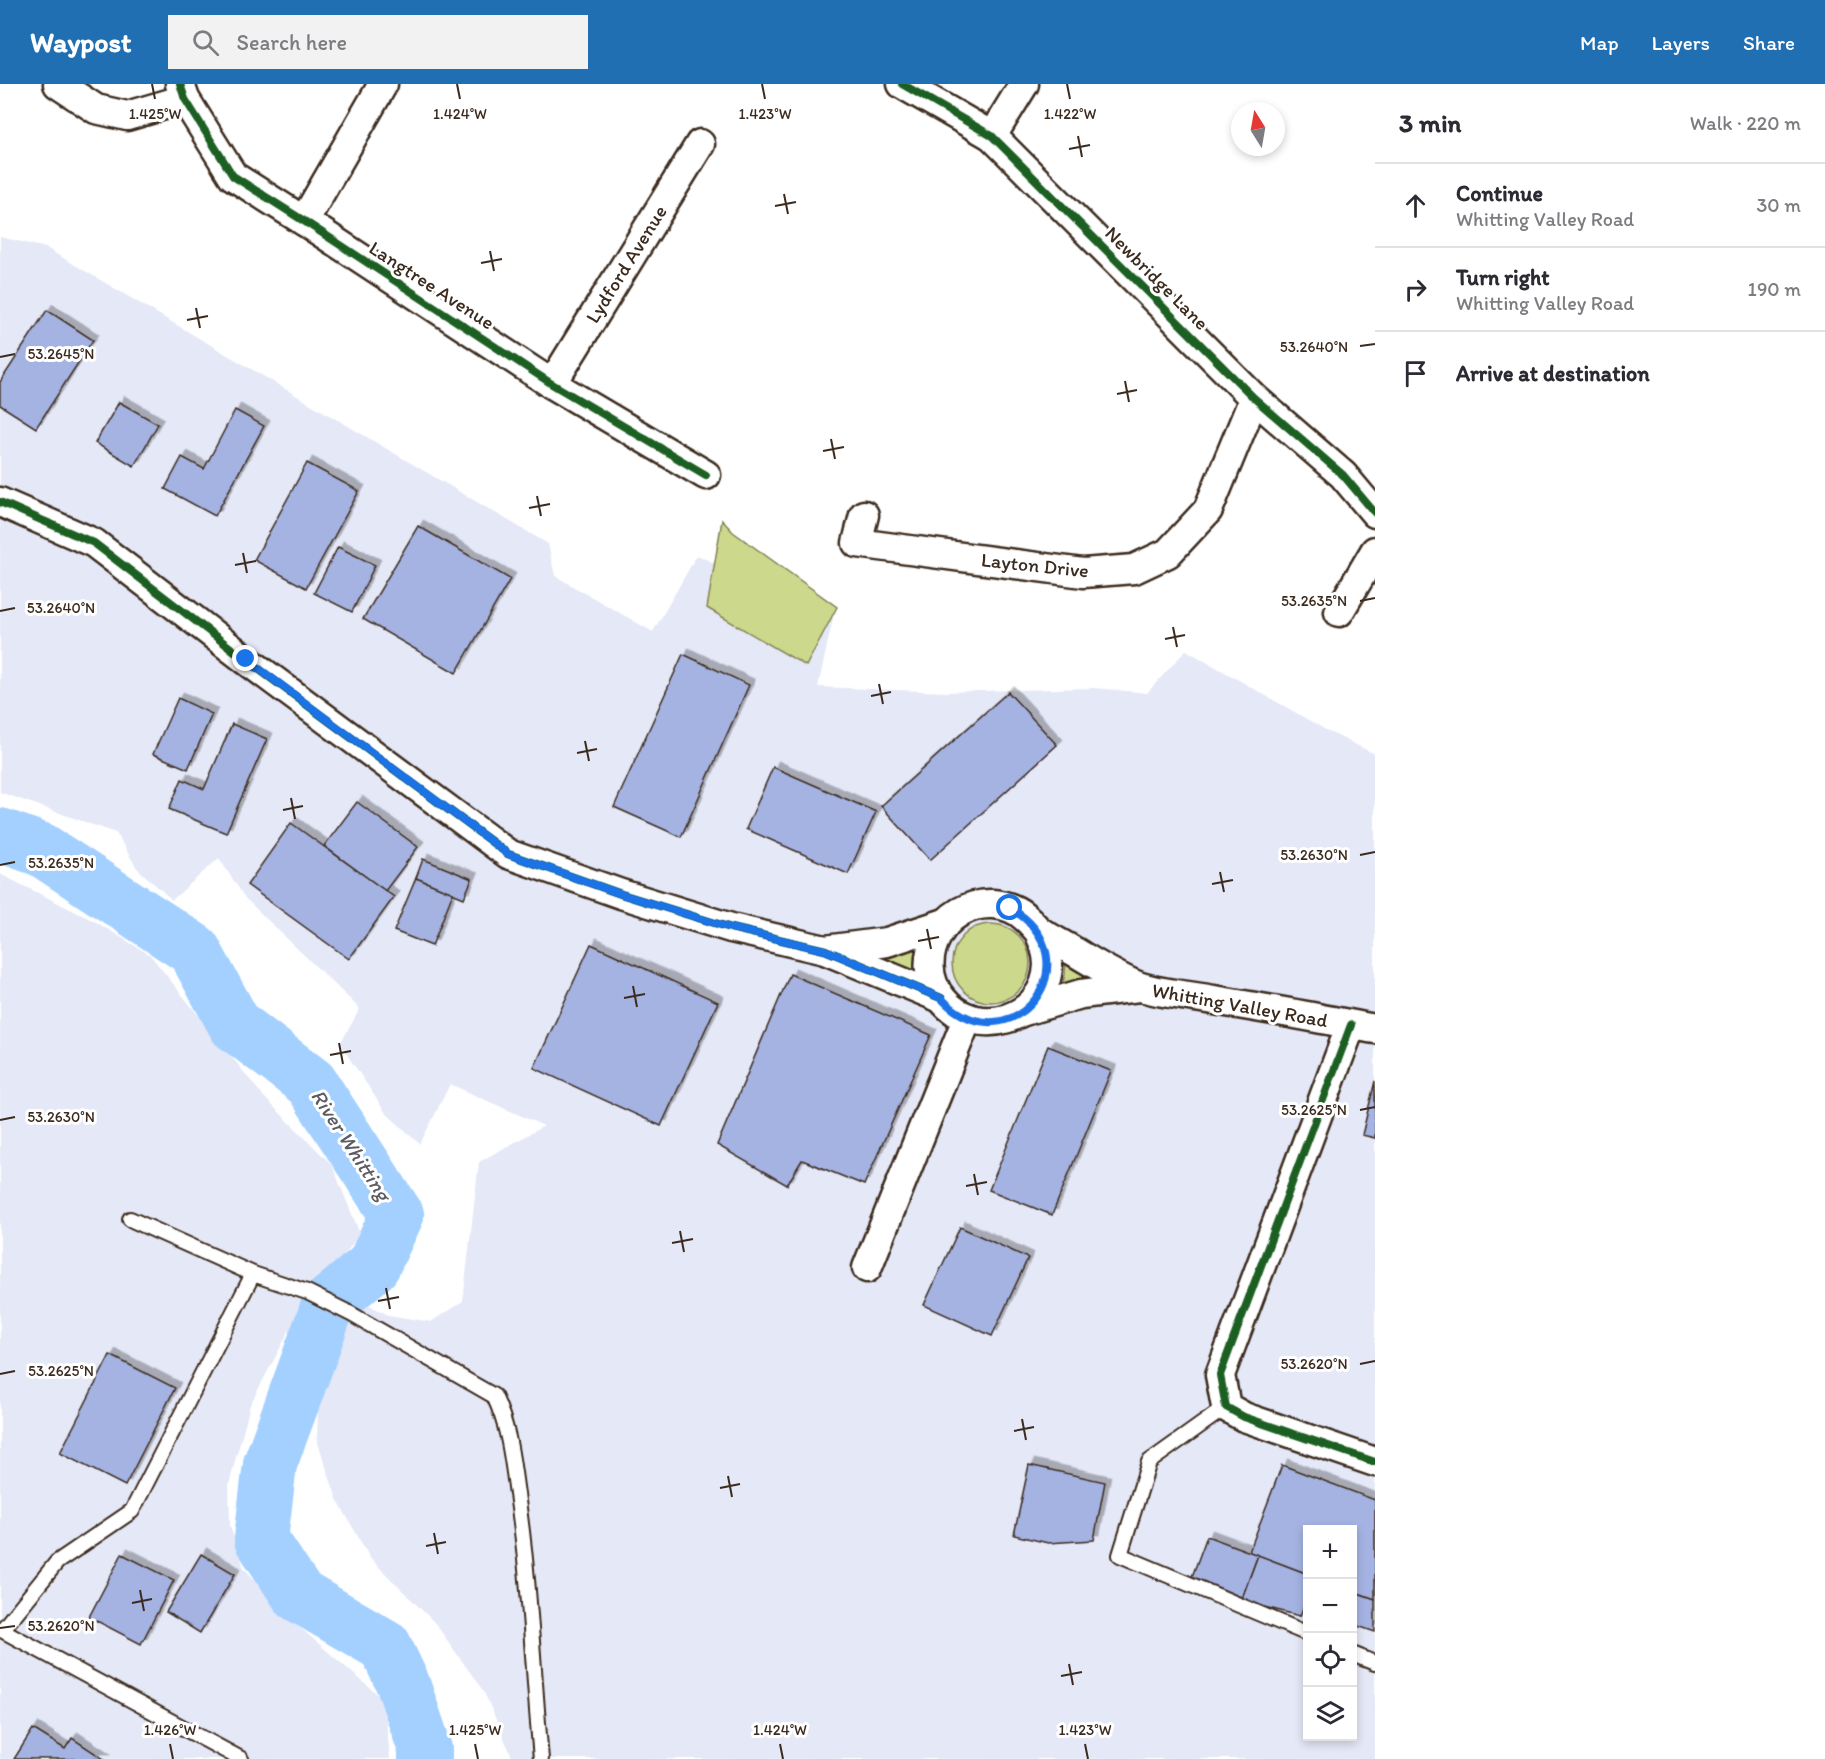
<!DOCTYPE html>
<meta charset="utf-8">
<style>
body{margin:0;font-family:Itim,sans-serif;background:#f2f2f3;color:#2b2b33}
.controls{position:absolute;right:18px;bottom:18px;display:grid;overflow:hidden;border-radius:0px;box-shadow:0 3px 9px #0003}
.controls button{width:54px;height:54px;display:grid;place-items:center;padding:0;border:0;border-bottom:2px solid #e1e1e2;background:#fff;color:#2b2b33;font:30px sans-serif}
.compass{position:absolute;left:1231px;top:18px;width:54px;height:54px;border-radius:50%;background:#fff;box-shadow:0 3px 9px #0003;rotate:349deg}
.stop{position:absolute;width:18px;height:18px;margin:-14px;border:4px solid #1a73e8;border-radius:50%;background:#fff}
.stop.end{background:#1a73e8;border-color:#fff;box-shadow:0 2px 6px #0008}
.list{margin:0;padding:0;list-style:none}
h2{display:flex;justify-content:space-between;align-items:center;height:78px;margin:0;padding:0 24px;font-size:26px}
h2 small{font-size:20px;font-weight:400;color:#7c7c81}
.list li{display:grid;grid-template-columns:39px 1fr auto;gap:18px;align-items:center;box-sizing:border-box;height:84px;padding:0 24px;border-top:2px solid #e1e1e2}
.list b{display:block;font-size:22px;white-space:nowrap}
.list p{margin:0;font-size:20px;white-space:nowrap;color:#7c7c81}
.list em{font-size:20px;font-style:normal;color:#7c7c81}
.icon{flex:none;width:33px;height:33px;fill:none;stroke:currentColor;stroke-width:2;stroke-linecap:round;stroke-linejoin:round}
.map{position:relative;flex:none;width:1375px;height:1675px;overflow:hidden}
header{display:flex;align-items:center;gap:36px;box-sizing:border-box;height:84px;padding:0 30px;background:#1f6fb2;color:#fff}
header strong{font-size:28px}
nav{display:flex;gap:33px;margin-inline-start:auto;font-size:21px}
.search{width:420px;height:54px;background:#f2f2f3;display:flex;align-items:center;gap:15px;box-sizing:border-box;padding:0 21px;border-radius:0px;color:#7c7c81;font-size:22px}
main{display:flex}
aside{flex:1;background:#fff}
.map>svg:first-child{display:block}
.built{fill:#e4e8f7;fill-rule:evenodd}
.green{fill:#ccd88c;stroke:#848155;stroke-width:1.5}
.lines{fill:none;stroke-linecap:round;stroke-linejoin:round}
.river{stroke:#a3d0fe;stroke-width:54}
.building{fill:#a5b3e3;stroke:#3b2a1e;stroke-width:1.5;filter:url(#shadow)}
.lane-casing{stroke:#3b2a1e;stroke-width:18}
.street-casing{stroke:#3b2a1e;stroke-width:33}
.lane{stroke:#fff;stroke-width:14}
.street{stroke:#fff;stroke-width:28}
.cycleway-casing{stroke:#fff;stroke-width:11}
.cycleway{stroke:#1b5e20;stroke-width:8}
.route{stroke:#1a73e8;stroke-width:8}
.ticks{fill:none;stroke:#3b2a1e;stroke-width:2}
.labels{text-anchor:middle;stroke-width:6;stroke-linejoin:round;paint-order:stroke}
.street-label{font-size:20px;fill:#3b2a1e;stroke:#fff}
.water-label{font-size:21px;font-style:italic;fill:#5a5c61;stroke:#fff}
.ticks-label{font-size:15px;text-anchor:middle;fill:#3b2a1e;stroke:#fff;stroke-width:6;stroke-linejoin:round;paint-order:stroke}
</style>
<header>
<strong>Waypost</strong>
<div class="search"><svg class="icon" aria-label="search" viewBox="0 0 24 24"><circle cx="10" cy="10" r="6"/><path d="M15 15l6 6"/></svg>Search here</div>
<nav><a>Map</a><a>Layers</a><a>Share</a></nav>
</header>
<main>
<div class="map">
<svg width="1375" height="1675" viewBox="0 0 1375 1675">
<defs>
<filter id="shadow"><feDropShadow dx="5.5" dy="-5.5" stdDeviation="0" flood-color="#0004"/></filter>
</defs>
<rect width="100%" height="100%" fill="#fff"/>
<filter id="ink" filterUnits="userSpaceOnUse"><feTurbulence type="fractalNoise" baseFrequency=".0167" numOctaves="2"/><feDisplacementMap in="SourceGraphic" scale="12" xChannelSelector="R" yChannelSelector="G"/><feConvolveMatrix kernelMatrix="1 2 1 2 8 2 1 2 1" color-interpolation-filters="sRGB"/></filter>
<g filter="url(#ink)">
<!-- built -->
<path class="built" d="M0 153 46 164 548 460 555 492 653 548 697 471 833 534 818 603 945 608 1094 604 1147 609 1186 566 1331 649 1375 670V1675H513L484 1608 435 1539 370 1474 337 1415 317 1356 319 1302 340 1250 304 1237 290 1245 250 1321 229 1400 230 1442 244 1484 291 1536 384 1616 390 1675H0V790L94 837 150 871 263 1012 332 1081 360 1150 324 1197 388 1231 431 1238 463 1217 479 1078 544 1042 450 1000 420 1060 386 1029 340 960 360 925 245 814 219 774 172 816 137 784 116 749 0 708ZM1308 1446H1352V1652H1308Z"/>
<!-- green -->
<g class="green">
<path d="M722 436 733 448 837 523 806 582 707 524Z"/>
<circle cx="991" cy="879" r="39"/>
<path d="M919 858 916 872 918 893 867 869Z"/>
<path d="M1066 874 1107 897 1061 906 1065 891Z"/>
</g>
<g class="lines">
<!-- river -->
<path class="river" d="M0 751 42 766 194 866 235 941 311 999 397 1131 373 1182 329 1219 270 1380 261 1455 298 1511 385 1562 403 1600 425 1665V1675"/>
</g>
<!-- building -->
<g class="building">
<path d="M47 226 93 256 36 344 0 321V298Z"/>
<path d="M119 318 158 340 134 382 95 359Z"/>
<path d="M235 326 264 342 215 432 165 405 182 373 204 385Z"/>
<path d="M307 379 359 407 306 504 254 476Z"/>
<path d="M418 442 510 495 456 589 363 535Z"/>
<path d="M338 463 375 481 352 528 314 509Z"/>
<path d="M683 570 749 601 681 753 614 723Z"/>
<path d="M1008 608 1057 661 930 776 881 722Z"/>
<path d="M178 614 212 630 188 685 153 670Z"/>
<path d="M232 640 267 655 226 749 169 725 182 695 204 705Z"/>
<path d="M773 683 876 728 848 790 746 745Z"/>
<path d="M357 718 418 763 385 807 324 762Z"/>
<path d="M291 739 394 813 349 875 247 801Z"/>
<path d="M423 775 472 795 464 814 416 794Z"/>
<path d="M416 794 453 809 432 862 394 847Z"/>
<path d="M591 860 718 918 661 1042 534 984Z"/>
<path d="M790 890 931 951 864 1101 802 1076 787 1101 717 1061Z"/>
<path d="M1048 962 1111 987 1052 1131 989 1106Z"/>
<path d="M1375 997V1054L1362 1051Z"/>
<path d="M960 1143 1028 1174 992 1252 924 1221Z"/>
<path d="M110 1271 175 1304 125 1402 60 1369Z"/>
<path d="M1029 1381 1105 1398 1094 1456 1048 1459 1014 1451Z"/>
<path d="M1282 1381 1375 1416V1515L1352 1507V1446H1308V1490L1249 1468Z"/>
<path d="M1207 1452 1258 1471 1241 1517 1190 1498Z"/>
<path d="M122 1470 174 1496 141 1560 89 1533Z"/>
<path d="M201 1470 235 1490 200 1549 166 1528Z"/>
<path d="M1258 1471 1308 1490V1511L1300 1532 1241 1517Z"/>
<path d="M1352 1507 1375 1515V1548L1352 1540Z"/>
<path d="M33 1645 65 1665 72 1654 104 1675H14Z"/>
</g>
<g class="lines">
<!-- lane casing -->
<g class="lane-casing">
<g id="lane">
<path d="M253 1190 307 1208 351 1230 494 1312C509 1343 512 1375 517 1410 530 1497 533 1587 541 1675"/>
<path d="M1226 1323 1149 1378 1120 1471 1308 1550"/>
<path d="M0 1545 241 1675"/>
<path d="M2 1546 57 1478 132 1427 253 1190 130 1135"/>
<path d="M1352 1570 1375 1579"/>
</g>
</g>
<!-- street casing -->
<g class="street-casing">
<g id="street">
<path d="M58 0 96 25 127 32 185 15"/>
<path d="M180 0 185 15 233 92 304 137 552 300 706 391"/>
<path d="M902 0 992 52 1254 314 1343 391 1375 429"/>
<path d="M992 52 1024 0"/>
<path d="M304 137 383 0"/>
<path d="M552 300 700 60"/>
<path d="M0 418 94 459 245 575 508 770 621 810 731 844 825 866 941 914"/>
<path d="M864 431 857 459 1083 489 1134 485 1168 469 1208 426 1254 314"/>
<path d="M1339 528 1375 467"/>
<path d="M1038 846C1043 857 1048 868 1048 881 1046 936 976 957 942 915 910 876 944 817 993 820 1005 821 1018 826 1026 834 1031 838 1034 843 1039 847 1049 854 1060 859 1070 865 1092 878 1115 893 1138 902 1157 909 1193 912 1214 916 1250 922 1286 928 1322 935 1340 938 1357 942 1375 945"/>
<path d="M825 866 887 858 945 839"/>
<path d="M1024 927 1081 910 1139 903"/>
<path d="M1351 941 1220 1291 1226 1323 1244 1333 1375 1378"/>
<path d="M867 1184 967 935"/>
</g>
</g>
<!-- lane -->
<use href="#lane" class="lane"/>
<!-- street -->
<use href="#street" class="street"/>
<!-- cycleway casing -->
<g class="cycleway-casing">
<g id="cycleway">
<path d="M180 0 185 15 233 92 304 137 552 300 706 391"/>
<path d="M902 0 992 52 1254 314 1343 391 1375 429"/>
<path d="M0 418 94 459 245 575 508 770 621 810 731 844 825 866 941 914"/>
<path d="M1351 941 1220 1291 1226 1323 1244 1333 1375 1378"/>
</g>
</g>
<!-- cycleway -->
<use href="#cycleway" class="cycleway"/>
</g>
</g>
<g class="lines" filter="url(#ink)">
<!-- route -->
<path class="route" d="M246 575 508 770 621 810 731 844 825 866 941 914C1010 987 1099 876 1010 824"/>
</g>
<!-- ticks -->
<path class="ticks" d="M152 0 155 15M457 0 460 15M762 0 765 15M1067 0 1070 15M1078 52 1082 73M1069 65 1090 61M784 110 788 130M775 122 796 118M490 167 494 187M481 179 502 175M196 224 200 244M187 236 208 232M1360 262 1375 260M0 273 15 270M1125 297 1129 318M1117 310 1137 306M831 355 835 375M823 367 844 363M537 412 541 432M529 424 550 420M243 469 247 489M235 481 256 477M1360 517 1375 514M0 527 15 524M1173 543 1177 563M1165 555 1185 551M879 600 883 620M871 612 891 608M585 657 589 677M577 669 597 665M291 714 295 735M283 726 303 722M1360 771 1375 768M0 781 15 778M1220 788 1224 808M1212 800 1233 796M927 845 931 865M918 857 939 853M633 902 637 923M624 914 645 910M339 959 343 980M330 971 351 967M1360 1026 1375 1023M0 1036 15 1033M974 1090 978 1111M966 1102 987 1098M680 1147 684 1168M672 1159 693 1155M386 1204 390 1225M378 1217 399 1213M1360 1280 1375 1277M0 1290 15 1287M1022 1335 1026 1356M1014 1347 1034 1343M728 1392 732 1413M720 1404 740 1400M434 1449 438 1470M426 1462 446 1458M140 1506 144 1527M132 1519 152 1515M0 1544 15 1542M1069 1580 1073 1601M1061 1592 1082 1588M170 1660 173 1675M475 1660 478 1675M780 1660 783 1675M1085 1660 1088 1675"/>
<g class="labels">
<!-- street labels -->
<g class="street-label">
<text transform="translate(626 180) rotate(-58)" y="7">Lydford Avenue</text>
<text transform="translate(1157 194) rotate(45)" y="7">Newbridge Lane</text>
<text transform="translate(432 201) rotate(33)" y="7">Langtree Avenue</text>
<text transform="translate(1035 481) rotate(6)" y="7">Layton Drive</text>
<text transform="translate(1240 921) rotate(10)" y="7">Whitting Valley Road</text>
</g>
<!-- water labels -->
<g class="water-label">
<text transform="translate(351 1061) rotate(57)" y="7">River Whitting</text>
</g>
</g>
<g class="ticks-label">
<text x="155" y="35">1.425°W</text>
<text x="460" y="35">1.424°W</text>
<text x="765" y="35">1.423°W</text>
<text x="1070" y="35">1.422°W</text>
<text x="1314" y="268">53.2640°N</text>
<text x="61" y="275">53.2645°N</text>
<text x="1314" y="522">53.2635°N</text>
<text x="61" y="529">53.2640°N</text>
<text x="1314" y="776">53.2630°N</text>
<text x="61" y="784">53.2635°N</text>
<text x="1314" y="1031">53.2625°N</text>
<text x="61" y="1038">53.2630°N</text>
<text x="1314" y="1285">53.2620°N</text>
<text x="61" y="1292">53.2625°N</text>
<text x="61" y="1547">53.2620°N</text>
<text x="170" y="1651">1.426°W</text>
<text x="475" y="1651">1.425°W</text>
<text x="780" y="1651">1.424°W</text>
<text x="1085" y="1651">1.423°W</text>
</g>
</svg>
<div class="controls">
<button>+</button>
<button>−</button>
<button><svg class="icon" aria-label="locate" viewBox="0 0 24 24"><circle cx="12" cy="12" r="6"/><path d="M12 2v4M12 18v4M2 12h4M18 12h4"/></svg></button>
<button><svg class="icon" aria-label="layers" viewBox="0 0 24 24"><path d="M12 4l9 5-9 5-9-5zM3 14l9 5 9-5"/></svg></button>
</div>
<svg class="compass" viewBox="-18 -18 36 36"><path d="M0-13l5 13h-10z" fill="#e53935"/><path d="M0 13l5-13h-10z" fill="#7c7c81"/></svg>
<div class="stop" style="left:1010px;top:824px"></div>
<div class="stop end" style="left:246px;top:575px"></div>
</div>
<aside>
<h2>3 min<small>Walk · 220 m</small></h2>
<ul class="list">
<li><svg class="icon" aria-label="ahead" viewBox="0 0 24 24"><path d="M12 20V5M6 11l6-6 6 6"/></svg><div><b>Continue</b><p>Whitting Valley Road</p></div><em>30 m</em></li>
<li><svg class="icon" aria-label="right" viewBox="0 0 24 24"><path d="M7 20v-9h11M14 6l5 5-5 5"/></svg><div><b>Turn right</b><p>Whitting Valley Road</p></div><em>190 m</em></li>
<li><svg class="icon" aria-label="arrive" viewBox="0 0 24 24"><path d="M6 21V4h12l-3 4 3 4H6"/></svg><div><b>Arrive at destination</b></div></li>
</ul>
</aside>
</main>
